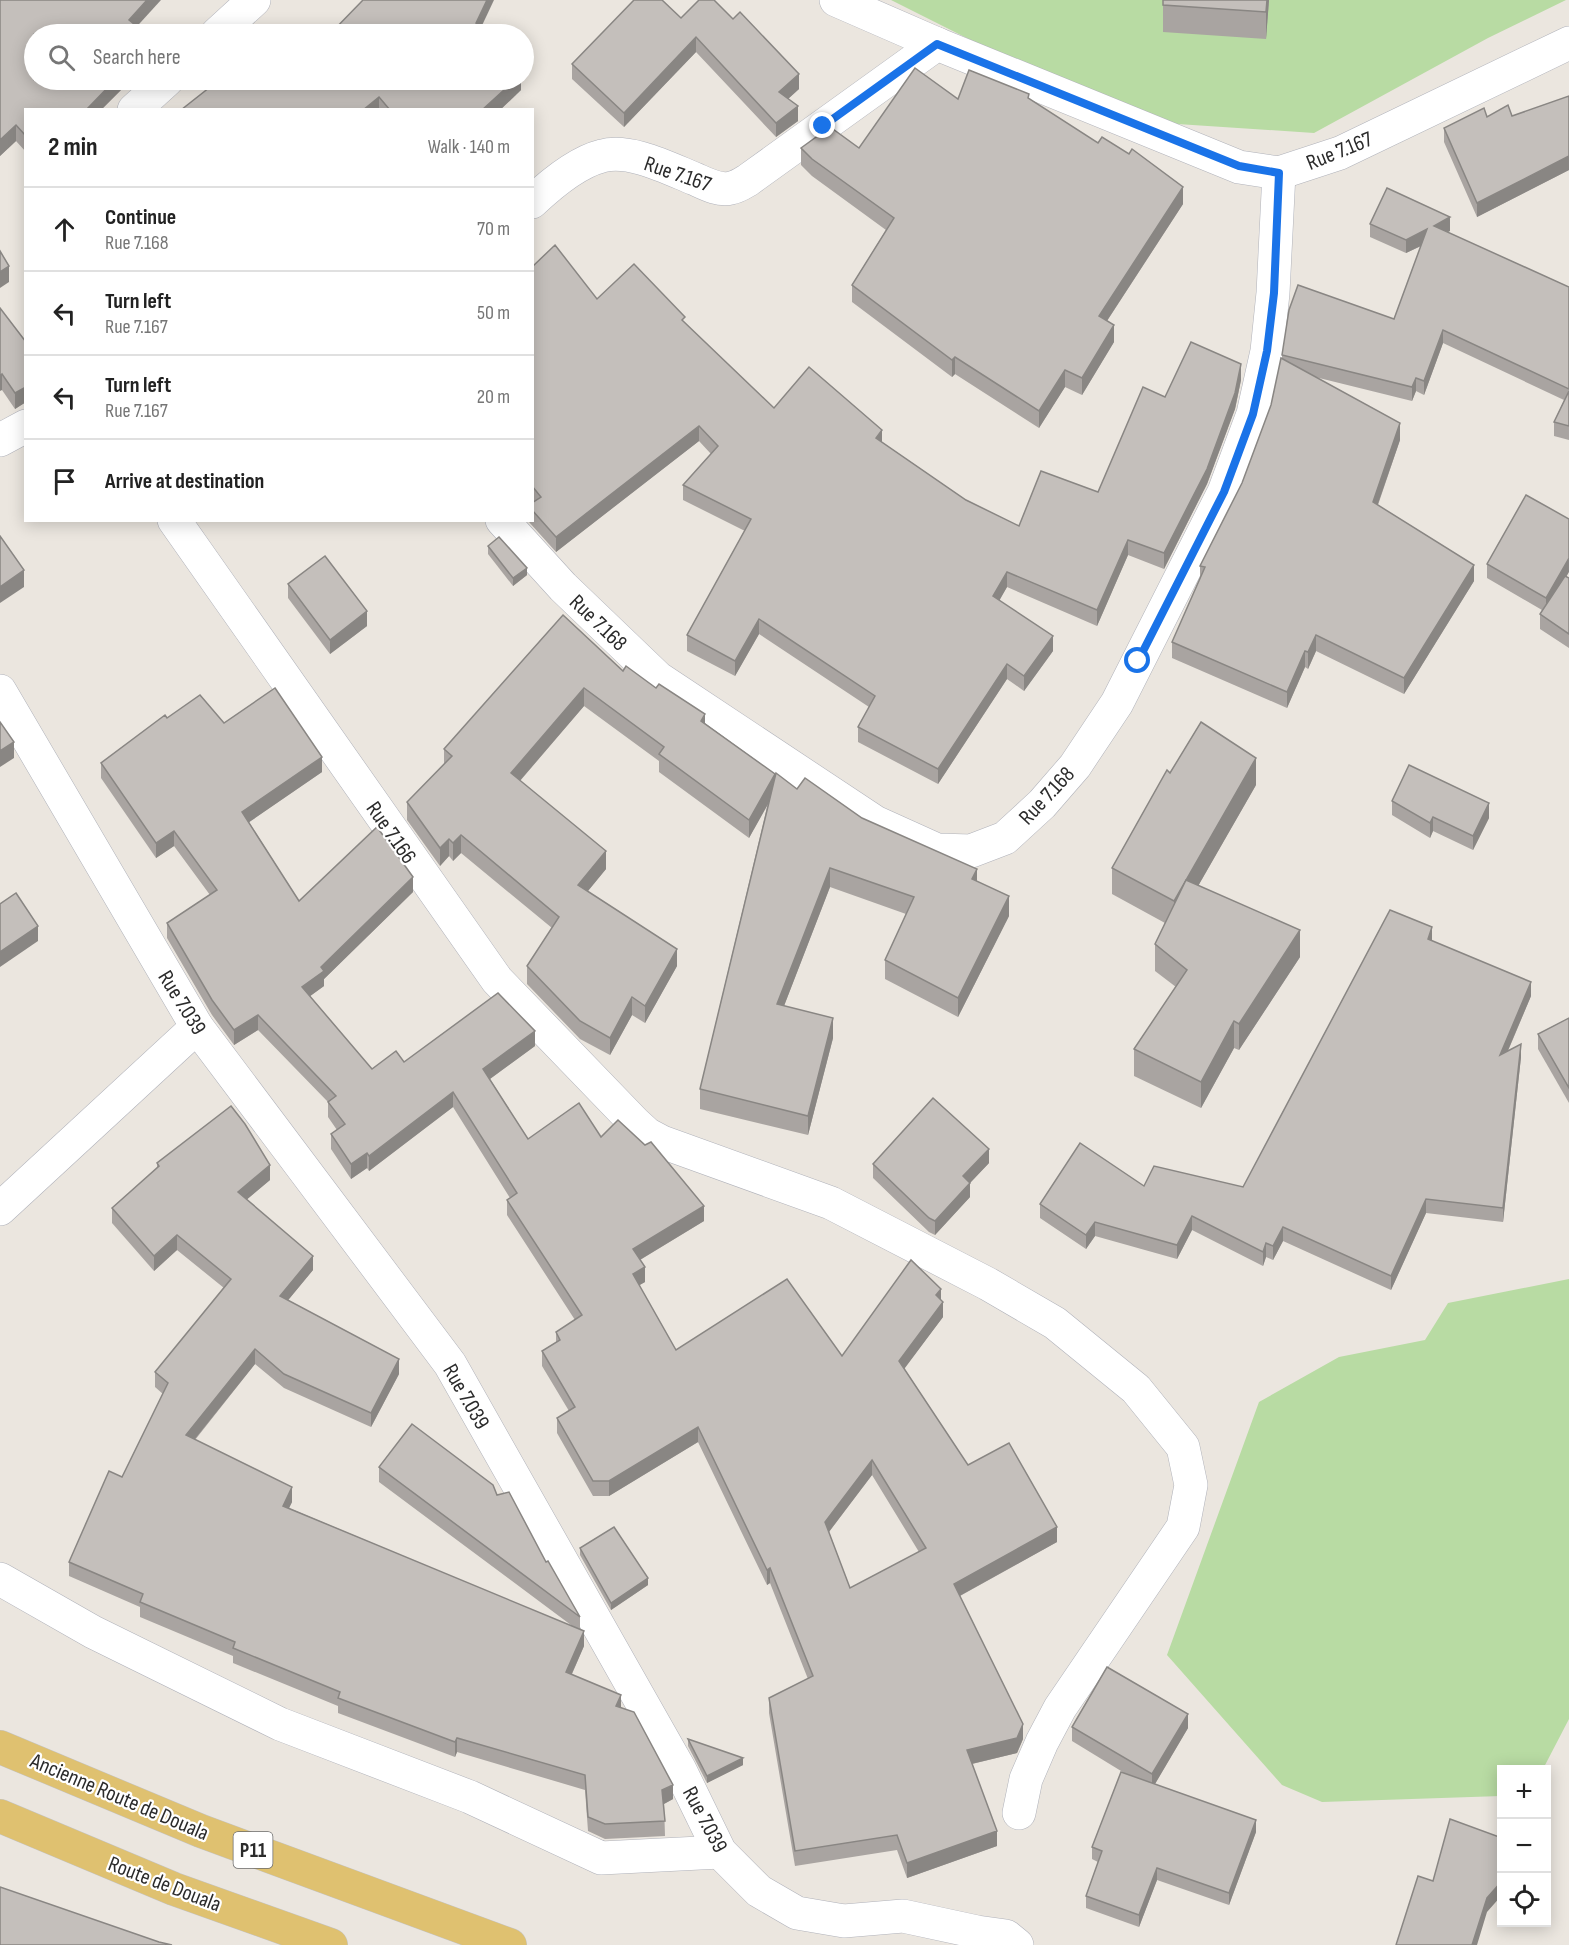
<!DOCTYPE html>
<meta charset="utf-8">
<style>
body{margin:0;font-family:"Sofia Sans Condensed",sans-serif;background:#f6f6f6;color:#222}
.controls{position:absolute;right:18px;bottom:18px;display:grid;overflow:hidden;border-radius:0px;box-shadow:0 3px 15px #0003}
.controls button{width:54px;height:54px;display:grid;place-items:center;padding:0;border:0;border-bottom:2px solid #e0e0e0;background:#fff;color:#222;font:30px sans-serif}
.stop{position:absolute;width:18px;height:18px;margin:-14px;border:4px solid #1a73e8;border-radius:50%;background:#fff}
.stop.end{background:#1a73e8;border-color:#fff;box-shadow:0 2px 6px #0008}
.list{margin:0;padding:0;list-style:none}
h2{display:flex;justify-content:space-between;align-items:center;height:78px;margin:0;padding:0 24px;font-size:26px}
h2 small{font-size:20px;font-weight:400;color:#767676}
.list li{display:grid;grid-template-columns:39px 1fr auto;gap:18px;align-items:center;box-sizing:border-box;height:84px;padding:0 24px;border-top:2px solid #e0e0e0}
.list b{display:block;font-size:22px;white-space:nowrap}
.list p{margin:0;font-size:20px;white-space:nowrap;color:#767676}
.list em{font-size:20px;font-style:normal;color:#767676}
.icon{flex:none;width:33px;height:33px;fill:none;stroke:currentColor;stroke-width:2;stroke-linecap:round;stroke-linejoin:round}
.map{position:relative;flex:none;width:1569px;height:1945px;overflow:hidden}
.search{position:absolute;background:#fff;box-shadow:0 3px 15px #0003;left:24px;top:24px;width:510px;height:66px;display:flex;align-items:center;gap:15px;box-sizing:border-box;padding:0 21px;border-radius:33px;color:#767676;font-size:22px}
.panel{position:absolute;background:#fff;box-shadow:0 3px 15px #0003;left:24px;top:108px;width:510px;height:414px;border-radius:0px}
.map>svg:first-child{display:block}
.green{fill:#b8dba3}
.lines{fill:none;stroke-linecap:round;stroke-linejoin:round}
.minor-casing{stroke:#b0b2ba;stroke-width:34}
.major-casing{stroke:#c4c4c4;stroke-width:34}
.minor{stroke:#fff;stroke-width:33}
.major{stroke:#dfc170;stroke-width:33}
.wall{fill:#a9a4a1;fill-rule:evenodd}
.shaded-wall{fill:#898683}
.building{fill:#c4bfbb;stroke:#898683;stroke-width:1.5;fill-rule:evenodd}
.route{stroke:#1a73e8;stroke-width:8}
.labels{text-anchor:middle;stroke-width:4.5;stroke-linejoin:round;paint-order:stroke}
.shield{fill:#fff;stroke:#6b6b6b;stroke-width:1.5}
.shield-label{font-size:21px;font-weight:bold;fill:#2b2b2b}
.street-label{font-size:22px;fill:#2b2b2b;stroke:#fff}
</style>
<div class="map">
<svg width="1569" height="1945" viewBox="0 0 1569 1945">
<rect width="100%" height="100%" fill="#ebe6df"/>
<!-- green -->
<g class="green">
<path d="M891 0H1566L1488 38 1314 133 1132 121Z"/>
<path d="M1569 1279V1719L1543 1769 1502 1770 1501 1796 1322 1802 1282 1785 1167 1655 1259 1402 1339 1357 1425 1340 1448 1303Z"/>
</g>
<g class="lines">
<!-- minor casing -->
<g class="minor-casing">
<g id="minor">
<path d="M836 0 937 44"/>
<path d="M217 34 254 0"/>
<path d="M134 110 167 80"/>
<path d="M532 202C550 185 578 162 602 156 630 148 670 169 695 179 706 184 719 191 731 188 737 187 743 183 748 180L937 44 1239 167 1279 173 1340 153 1569 43"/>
<path d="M0 440 26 426"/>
<path d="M174 520 497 980 635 1123 647 1134 662 1142 831 1203 988 1284 1055 1323 1136 1389 1183 1447 1191 1485 1183 1527 1060 1708 1042 1742 1026 1779 1019 1813"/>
<path d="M502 520 563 587 658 678 875 822 937 850 971 851 1005 838 1042 804 1075 766 1117 703 1224 492 1253 414 1267 351 1273 293 1279 173"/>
<path d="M0 691 197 1027 450 1364 680 1770 720 1852 759 1891 797 1913 844 1921 903 1916 977 1932 1006 1936 1017 1945"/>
<path d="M0 1209 197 1027"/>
<path d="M0 1579 93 1632 280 1724 470 1797 601 1858 720 1852"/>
</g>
</g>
<!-- major casing -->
<g class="major-casing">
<g id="major">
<path d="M0 1747 201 1831 510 1945"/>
<path d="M0 1816 174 1889 331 1945"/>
</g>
</g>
<!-- minor -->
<use href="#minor" class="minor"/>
<!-- major -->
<use href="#major" class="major"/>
</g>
<!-- wall -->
<g class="wall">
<path d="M0 0 34 80H131L101 110H26V152L16 141 0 156Z"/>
<path d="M1269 0 1266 39 1163 32V5Z"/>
<path d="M681 18 799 89 788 99 798 121 776 137 696 52 624 127 572 79V64Z"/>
<path d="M521 80V90L500 110H181Z"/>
<path d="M1569 96V170L1477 217 1444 142V128L1487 117 1512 116Z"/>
<path d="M958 99H1029L1183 204 1107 321 1114 342 1082 395 1065 387 1039 428 955 374 952 377 852 302V285L886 230 812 176 801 165V148H859Z"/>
<path d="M1370 224 1450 231 1447 232 1569 287V440L1554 436V422L1564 400 1443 343 1424 395 1416 391 1412 401 1315 377 1400 440 1378 505 1474 581 1404 694 1316 651 1308 669 1305 667 1287 708 1172 658V642L1200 579V566L1242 483 1271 405 1282 358V355L1394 319 1421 246 1406 253 1370 237Z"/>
<path d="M532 267 597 299 685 324 774 408 882 442 966 500 1019 526 1098 492 1165 397 1241 380 1235 409 1207 484 1164 569 1128 555 1097 626 1007 587 999 600 1053 651 1024 691 1007 679 938 784 858 742V727L869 707 759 634 735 676 687 651V635L745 531 683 500V485L711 454 699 441 556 552 529 522V520H532V503L534 502 532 501Z"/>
<path d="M0 308 26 342V402L15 409 2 390Z"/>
<path d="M488 546 527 575 513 586 488 554Z"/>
<path d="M1487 564 1566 577 1569 578V648L1540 629V614L1542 610 1487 578Z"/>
<path d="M288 584 367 626 330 654 288 598Z"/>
<path d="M623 671 705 723 775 774 797 789 862 818 977 881 1009 916 958 1017 885 979V960L906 914 830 887 784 1006 833 1038 808 1135 700 1109V1089L768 803 749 838 659 772V761L584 706 520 781 606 869 588 891 677 966 645 1023 632 1015 610 1055 580 1039 527 984V966L552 928 461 853 453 861 449 856 440 866 407 820V802L444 764V749Z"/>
<path d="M167 718 224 723 322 772 249 822 299 901 413 892 324 979V986L310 996 372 1069 404 1062 535 1046 490 1079 528 1139 601 1137 704 1221 640 1260 645 1282 639 1285 676 1350 842 1356 941 1300 943 1317 904 1368 968 1465 1057 1542 960 1596 1023 1739 1017 1753 972 1764 997 1846 907 1878 897 1850 795 1866 769 1713V1698L808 1679 770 1583 767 1585 698 1442 609 1496H593L557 1433V1418L569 1411 542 1366V1351L556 1342V1332L575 1320 507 1215V1200L510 1198 453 1107 369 1171 367 1168 351 1179 331 1149V1134L337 1130 328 1117V1102L258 1030 234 1045 212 1015 167 938V923L210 895 174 846 156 858 101 778V763ZM872 1475 919 1552 850 1588 829 1532Z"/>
<path d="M1256 785 1198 886 1300 957 1239 1050 1234 1048 1201 1108 1134 1076V1049L1176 987 1155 971V944L1165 923 1112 894V868Z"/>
<path d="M1392 801 1489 818 1473 850 1433 831 1430 838 1392 815Z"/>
<path d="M1432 941 1531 996 1508 1051 1521 1057 1503 1222 1426 1213 1391 1290 1283 1241 1273 1260 1266 1257 1263 1266 1192 1230 1177 1259 1095 1236 1086 1249 1040 1218V1204L1144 1186 1243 1187Z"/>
<path d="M1569 1018V1103L1538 1049V1034Z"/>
<path d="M157 1163 270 1180 246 1200 313 1270 288 1300 399 1374 371 1427 284 1388 255 1364 195 1440 292 1502 289 1508 575 1628 379 1482V1467L497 1495 546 1562 580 1617V1630L584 1646 572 1674 621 1707 673 1799 664 1804 665 1836 605 1839 588 1831 585 1790 457 1752 455 1757 338 1713V1706L233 1663V1656L140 1617V1607L69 1576V1562L122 1477 163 1394 155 1387V1372L224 1288 177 1250 154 1271 112 1223V1208L157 1168Z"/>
<path d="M989 1163 970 1183V1197L935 1235 929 1232 873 1178V1164Z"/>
<path d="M580 1548 648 1585 611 1610 580 1555Z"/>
<path d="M1072 1727 1188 1728 1155 1784 1256 1832 1229 1905 1157 1880 1139 1927 1086 1908V1896L1098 1862 1092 1859V1847L1126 1774 1072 1741Z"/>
<path d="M688 1739 743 1765 707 1783 688 1746Z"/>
</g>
<!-- shaded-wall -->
<g class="shaded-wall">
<path d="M147 0H161L130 34 129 20Z"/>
<path d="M487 0H494L478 34 476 23Z"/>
<path d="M1267 0H1269L1266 39V12Z"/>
<path d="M696 37V52L624 127V113Z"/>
<path d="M799 74V89L779 107V92Z"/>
<path d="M115 80H131L101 110H86Z"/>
<path d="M515 80H521V90L500 110H482Z"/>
<path d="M379 97V110H363Z"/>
<path d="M798 106V121L776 137V123Z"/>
<path d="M16 125V141L0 156V140Z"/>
<path d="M1569 156V170L1477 217V203Z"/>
<path d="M1183 187V204L1099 333V316Z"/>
<path d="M1450 217V231L1434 239V226Z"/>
<path d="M1427 229V243L1406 253V240Z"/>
<path d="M9 266V282L0 288V272Z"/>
<path d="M1114 325V342L1082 395V378Z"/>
<path d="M1443 330V343L1424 395V381Z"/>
<path d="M955 357V374L952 377V360Z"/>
<path d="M1241 364V380L1235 409 1207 484 1164 569V553Z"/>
<path d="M1065 370V387L1039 428V411Z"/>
<path d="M2 374V390L0 391V376Z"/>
<path d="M1416 378V391L1412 401V387Z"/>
<path d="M26 387V402L15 409V393Z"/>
<path d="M1400 423V440L1373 518V502Z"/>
<path d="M699 426V441L556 552V537Z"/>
<path d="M882 430V445L876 438Z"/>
<path d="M1128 540V555L1097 626V610Z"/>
<path d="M1569 558V572L1546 612V598Z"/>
<path d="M1474 565V581L1404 694V678Z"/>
<path d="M527 568V575L513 586V578Z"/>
<path d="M24 570V587L0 603V587Z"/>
<path d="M1007 572V587L993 612V596Z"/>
<path d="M367 611V626L330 654V640Z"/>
<path d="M759 619V634L735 676V661Z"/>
<path d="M1316 635V651L1308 669V652Z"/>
<path d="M1053 636V651L1024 691V676Z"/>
<path d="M1305 651V667L1287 708V692Z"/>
<path d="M1007 664V679L938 784V769Z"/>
<path d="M584 688V706L511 791V773Z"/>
<path d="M705 714V731L701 721Z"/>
<path d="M14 742V758L0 767V751Z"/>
<path d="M322 757V772L242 827V812Z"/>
<path d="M1256 758V785L1174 928V901Z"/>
<path d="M775 774V792L749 838V820Z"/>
<path d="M1489 803V818L1473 850V836Z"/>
<path d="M1433 817V831L1430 838V823Z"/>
<path d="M174 831V846L156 858V843Z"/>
<path d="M461 835V853L453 861V843Z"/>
<path d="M449 839V856L440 866V848Z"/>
<path d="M606 851V869L578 903V885Z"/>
<path d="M830 868V887L777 1024V1004Z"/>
<path d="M977 869V889L972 879Z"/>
<path d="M413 877V892L324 979V986L302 1002V987L321 967Z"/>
<path d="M1009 896V916L958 1017V998Z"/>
<path d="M38 926V941L0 967V952Z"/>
<path d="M1432 927V941L1428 939Z"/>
<path d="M1300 930V957L1239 1050V1024Z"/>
<path d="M677 949V966L645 1023V1006Z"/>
<path d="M1531 982V996L1500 1069V1055Z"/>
<path d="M632 997V1015L610 1055V1038Z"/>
<path d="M258 1015V1030L234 1045V1030Z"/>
<path d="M833 1018V1038L808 1135V1116Z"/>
<path d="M1234 1021V1048L1201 1108V1082Z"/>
<path d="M535 1031V1046L483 1084V1069Z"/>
<path d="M1521 1044V1057L1503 1222V1208Z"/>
<path d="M453 1092V1107L369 1171V1156Z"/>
<path d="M989 1149V1163L970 1183V1197L935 1235V1221L963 1176Z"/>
<path d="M367 1153V1168L351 1179V1164Z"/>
<path d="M270 1165V1180L238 1207V1192Z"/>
<path d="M1426 1199V1213L1391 1290V1276Z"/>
<path d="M704 1206V1221L633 1264V1249Z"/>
<path d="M1192 1216V1230L1177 1259V1245Z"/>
<path d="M1095 1222V1236L1086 1249V1235Z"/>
<path d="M1283 1227V1241L1273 1260V1246Z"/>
<path d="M177 1235V1250L154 1271V1256Z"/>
<path d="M1266 1243V1257L1263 1266V1252Z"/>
<path d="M313 1256V1270L280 1310V1296Z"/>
<path d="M645 1267V1282L633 1289V1274Z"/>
<path d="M941 1289V1304L943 1302V1317L899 1376V1361L936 1295Z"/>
<path d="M255 1349V1364L186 1450V1435Z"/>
<path d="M399 1359V1374L371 1427V1413Z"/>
<path d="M698 1427V1442L609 1496V1481Z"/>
<path d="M872 1460V1475L825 1537V1522Z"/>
<path d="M292 1487V1502L283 1520V1506Z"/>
<path d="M1057 1527V1542L954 1599V1584Z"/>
<path d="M770 1568V1583L767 1585V1570Z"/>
<path d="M648 1578V1585L611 1610V1603Z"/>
<path d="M584 1631V1646L566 1687V1672Z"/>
<path d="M621 1695V1709L616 1706Z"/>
<path d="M1188 1714V1728L1152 1789V1774Z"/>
<path d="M1023 1724V1739L1017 1753 967 1765V1750Z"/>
<path d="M457 1738V1752L455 1757V1742Z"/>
<path d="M743 1758V1765L707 1783V1776Z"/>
<path d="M673 1785V1799L662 1805V1790Z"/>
<path d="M1256 1820V1832L1229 1905V1893Z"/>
<path d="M997 1831V1846L907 1878V1863Z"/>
<path d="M1157 1868V1880L1139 1927V1915Z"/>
<path d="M1502 1881V1895L1487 1912 1477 1945H1472L1487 1898Z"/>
</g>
<!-- building -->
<g class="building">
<path d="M0 0H147L129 20 146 34H34V80H115L86 110H26V136L16 125 0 140Z"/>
<path d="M363 0H487L476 23 486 34H330Z"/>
<path d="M634 0H662L681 18 699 0H714L733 19 740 12 799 74 779 92 798 106 776 123 696 37 624 113 572 64Z"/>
<path d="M1163 0H1267L1266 12 1163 5Z"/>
<path d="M915 68 958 99 969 70 1029 94 1028 98 1098 143 1102 137 1129 154 1132 149 1183 187 1099 316 1114 325 1082 378 1065 370 1039 411 955 357 952 360 852 285 894 218 812 159 801 148 830 127 859 148Z"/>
<path d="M219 80H282L284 83 287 80H515L482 110H390L379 97 363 110H181Z"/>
<path d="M1569 96V156L1477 203 1444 128 1484 108 1487 117 1508 105 1512 116Z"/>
<path d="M1387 188 1450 217 1434 226 1569 287V389L1443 330 1424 381 1416 378 1412 387 1282 355 1289 310 1298 285 1394 319 1427 229 1406 240 1370 224Z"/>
<path d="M555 245 597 299 634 264 685 317 682 320 774 408 809 367 882 430 876 438 966 500 1019 526 1041 471 1098 492 1143 387 1165 397 1191 342 1241 364 1235 393 1207 469 1164 553 1128 540 1097 610 1007 572 993 596 1053 636 1024 676 1007 664 938 769 858 727 875 696 759 619 735 661 687 635 751 519 683 485 718 446 699 426 556 537 532 510V503L541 497 532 486V267Z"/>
<path d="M0 251 9 266 0 272Z"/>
<path d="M0 308 26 342V387L15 393 2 374 0 376Z"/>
<path d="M1281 358 1400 423 1373 502 1474 565 1404 678 1316 635 1308 652 1305 651 1287 692 1172 642 1205 567 1200 566 1242 483 1271 405Z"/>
<path d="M1569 391V426L1554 422Z"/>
<path d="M1526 495 1569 519V558L1546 598 1487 564Z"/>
<path d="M0 536 24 570 0 587Z"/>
<path d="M499 537 527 568 513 578 488 546Z"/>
<path d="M325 556 367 611 330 640 288 584Z"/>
<path d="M1565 576 1569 578V634L1540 614Z"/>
<path d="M563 615 623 671 626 666 656 688 659 684 705 714 701 721 775 774 749 820 659 754 664 747 584 688 511 773 606 851 578 885 677 949 645 1006 632 997 610 1038 580 1021 527 966 559 917 461 835 453 843 449 839 440 848 407 802 452 756 444 749Z"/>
<path d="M275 688 322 757 242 812 299 901 377 827 413 877 321 967 324 971 302 987 372 1069 396 1051 404 1062 498 993 535 1031 483 1069 528 1139 579 1103 601 1137 618 1120 645 1145 651 1142 704 1206 633 1249 645 1267 633 1274 676 1350 787 1279 842 1356 911 1260 941 1289 936 1295 943 1302 899 1361 968 1465 1009 1443 1057 1527 954 1584 1023 1724 1017 1738 967 1750 997 1831 907 1863 897 1835 795 1851 769 1698 813 1676 770 1568 767 1570 698 1427 609 1481H593L557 1418 575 1407 542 1351 560 1340 556 1332 582 1315 507 1200 517 1193 453 1092 369 1156 367 1153 351 1164 331 1134 345 1124 328 1102 336 1096 258 1015 234 1030 212 1000 167 923 217 890 174 831 156 843 101 763 165 715 167 718 200 695 224 723ZM872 1460 926 1548 850 1588 825 1522Z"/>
<path d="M0 722 14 742 0 751Z"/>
<path d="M1201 722 1256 758 1174 901 1112 868 1167 770 1170 773Z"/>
<path d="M1409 765 1489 803 1473 836 1433 817 1430 823 1392 801Z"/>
<path d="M776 773 797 789 805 778 862 818 977 869 972 879 1009 896 958 998 885 960 914 897 830 868 777 1004 833 1018 808 1116 700 1089Z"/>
<path d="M1186 880 1300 930 1239 1024 1234 1021 1201 1082 1134 1049 1187 970 1155 944Z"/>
<path d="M16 893 38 926 0 952V904Z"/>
<path d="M1390 910 1432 927 1428 939 1531 982 1500 1055 1521 1044 1503 1208 1426 1199 1391 1276 1283 1227 1273 1246 1266 1243 1263 1252 1192 1216 1177 1245 1095 1222 1086 1235 1040 1204 1080 1143 1144 1186 1154 1166 1243 1187Z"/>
<path d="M1569 1018V1088L1538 1034Z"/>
<path d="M933 1098 989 1149 963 1176 970 1183 935 1221 929 1218 873 1164Z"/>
<path d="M231 1106 245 1124 270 1165 238 1192 313 1256 280 1296 399 1359 371 1413 284 1374 255 1349 186 1435 292 1487 283 1506 584 1631 566 1672 621 1695 616 1706 634 1712 673 1785 662 1790 665 1821 605 1824 588 1817 585 1775 457 1738 455 1742 338 1698 340 1692 233 1648 235 1642 140 1602 143 1594 69 1562 109 1471 122 1477 168 1383 155 1372 231 1279 177 1235 154 1256 112 1208 159 1166 157 1163Z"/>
<path d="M412 1424 493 1485 497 1495 509 1492 546 1562 548 1561 580 1617 379 1467Z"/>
<path d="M614 1527 648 1578 611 1603 580 1548Z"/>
<path d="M1107 1667 1188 1714 1152 1774 1072 1727Z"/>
<path d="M688 1739 743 1758 707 1776Z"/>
<path d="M1121 1772 1256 1820 1229 1893 1157 1868 1139 1915 1086 1896 1102 1851 1092 1847Z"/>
<path d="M1450 1819 1502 1838V1881L1487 1898 1472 1945H1396L1418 1876 1433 1881Z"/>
<path d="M0 1887 159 1942 172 1945H0Z"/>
</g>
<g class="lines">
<!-- route -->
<path class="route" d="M823 126 937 44 1239 166 1279 173 1274 293 1267 351 1253 414 1224 492 1138 661"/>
</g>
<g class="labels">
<!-- shield labels -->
<rect class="shield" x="233.5" y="1832" width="39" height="36" rx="4.5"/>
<g class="shield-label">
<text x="253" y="1857">P11</text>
</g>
<!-- street labels -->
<g class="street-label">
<text transform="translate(1339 150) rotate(-22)" y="8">Rue 7.167</text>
<text transform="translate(678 173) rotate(19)" y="8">Rue 7.167</text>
<text transform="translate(599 622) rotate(44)" y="8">Rue 7.168</text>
<text transform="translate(1046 795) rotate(-47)" y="8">Rue 7.168</text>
<text transform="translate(392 832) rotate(55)" y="8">Rue 7.166</text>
<text transform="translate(183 1002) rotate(58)" y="8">Rue 7.039</text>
<text transform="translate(467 1396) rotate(60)" y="8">Rue 7.039</text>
<text transform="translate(120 1796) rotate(23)" y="8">Ancienne Route de Douala</text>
<text transform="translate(706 1819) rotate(62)" y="8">Rue 7.039</text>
<text transform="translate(165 1883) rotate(21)" y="8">Route de Douala</text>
</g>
</g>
</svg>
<div class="controls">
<button>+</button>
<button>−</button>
<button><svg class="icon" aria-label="locate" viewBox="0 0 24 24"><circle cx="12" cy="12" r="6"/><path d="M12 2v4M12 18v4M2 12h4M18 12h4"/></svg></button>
</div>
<div class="stop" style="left:1138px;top:661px"></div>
<div class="stop end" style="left:823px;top:126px"></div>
<div class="search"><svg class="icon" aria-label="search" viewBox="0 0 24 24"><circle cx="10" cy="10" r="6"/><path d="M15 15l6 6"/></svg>Search here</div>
<section class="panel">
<h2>2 min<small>Walk · 140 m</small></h2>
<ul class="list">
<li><svg class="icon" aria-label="ahead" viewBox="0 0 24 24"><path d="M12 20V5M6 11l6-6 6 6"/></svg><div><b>Continue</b><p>Rue 7.168</p></div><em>70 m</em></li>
<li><svg class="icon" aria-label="left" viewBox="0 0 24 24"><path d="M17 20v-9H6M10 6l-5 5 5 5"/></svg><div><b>Turn left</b><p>Rue 7.167</p></div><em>50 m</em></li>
<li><svg class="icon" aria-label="left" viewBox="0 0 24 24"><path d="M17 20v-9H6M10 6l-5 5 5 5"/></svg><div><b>Turn left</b><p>Rue 7.167</p></div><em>20 m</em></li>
<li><svg class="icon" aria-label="arrive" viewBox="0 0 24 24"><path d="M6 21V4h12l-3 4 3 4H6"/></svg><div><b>Arrive at destination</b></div></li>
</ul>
</section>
</div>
